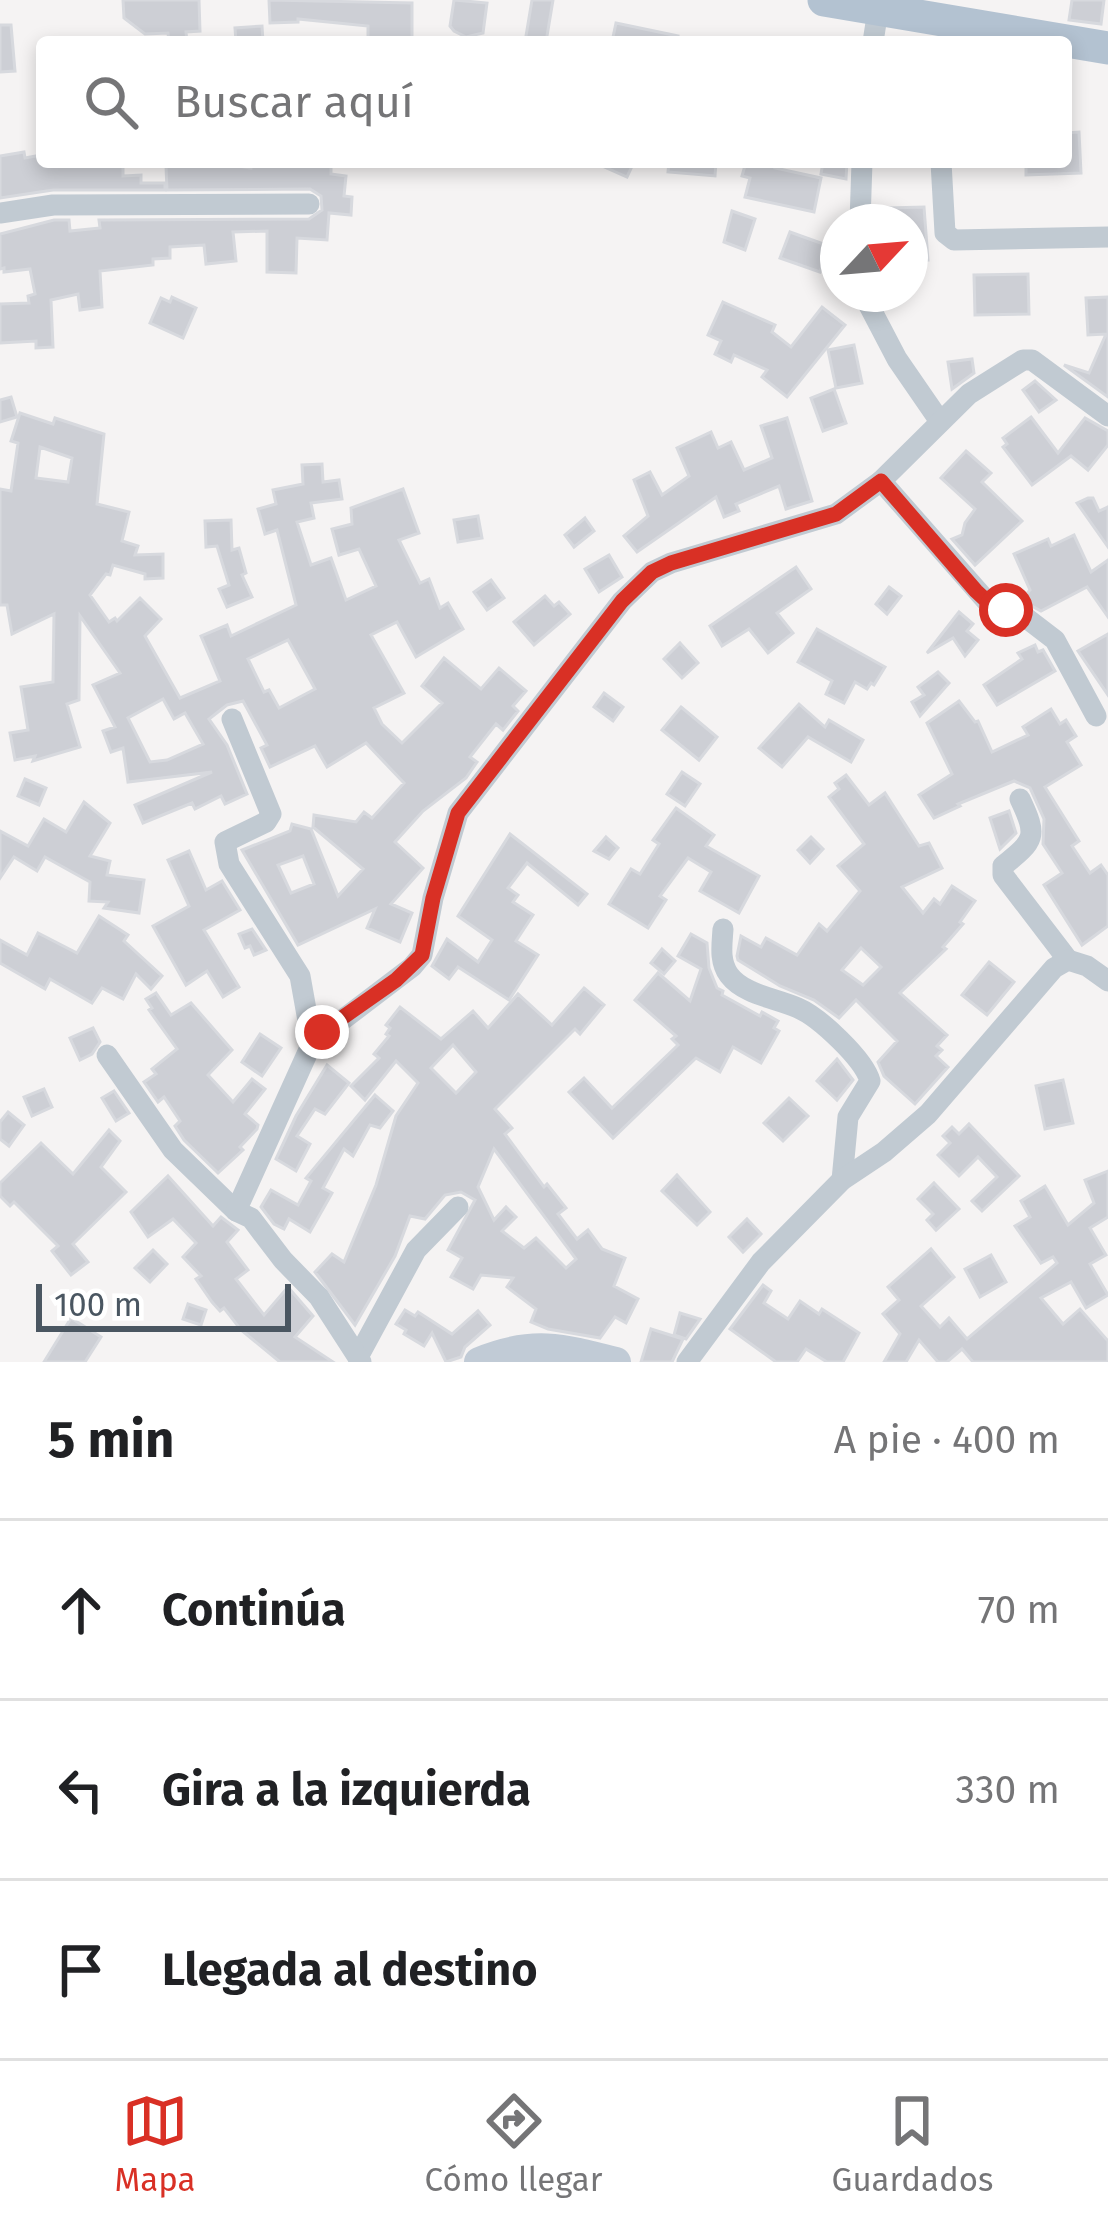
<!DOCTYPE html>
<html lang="es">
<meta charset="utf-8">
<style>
body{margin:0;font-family:"Fira Sans",sans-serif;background:#f2f2f2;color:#202124}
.compass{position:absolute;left:820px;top:204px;width:108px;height:108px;border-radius:50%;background:#fff;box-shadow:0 6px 18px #0003;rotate:64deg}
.scale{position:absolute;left:36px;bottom:30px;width:255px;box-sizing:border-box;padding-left:12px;border:6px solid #4a5661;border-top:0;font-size:33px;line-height:42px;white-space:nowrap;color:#4a5661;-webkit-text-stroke:9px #fff;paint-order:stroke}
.stop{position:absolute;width:36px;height:36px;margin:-27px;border:9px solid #d93025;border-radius:50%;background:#fff}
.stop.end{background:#d93025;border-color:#fff;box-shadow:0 3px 12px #0008}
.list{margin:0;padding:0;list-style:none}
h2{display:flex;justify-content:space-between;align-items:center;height:156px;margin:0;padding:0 48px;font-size:51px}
h2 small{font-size:39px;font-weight:400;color:#757577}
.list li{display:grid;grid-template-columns:78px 1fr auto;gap:36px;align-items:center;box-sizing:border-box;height:180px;padding:0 48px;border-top:3px solid #e0e0e0}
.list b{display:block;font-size:45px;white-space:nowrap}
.list em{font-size:39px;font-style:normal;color:#757577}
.icon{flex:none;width:66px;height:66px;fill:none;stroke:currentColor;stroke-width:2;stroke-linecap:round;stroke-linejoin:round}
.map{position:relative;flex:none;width:1108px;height:1362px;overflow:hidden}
.search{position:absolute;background:#fff;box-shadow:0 6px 18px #0003;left:36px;right:36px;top:36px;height:132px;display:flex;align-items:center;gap:30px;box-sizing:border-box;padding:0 42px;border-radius:12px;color:#757577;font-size:45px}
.sheet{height:696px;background:#fff}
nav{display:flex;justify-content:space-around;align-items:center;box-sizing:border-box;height:168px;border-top:3px solid #e0e0e0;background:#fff;font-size:33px;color:#757577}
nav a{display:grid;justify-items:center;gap:6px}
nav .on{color:#d93025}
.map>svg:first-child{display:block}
.building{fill:#cdcfd5;stroke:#d7d9de;stroke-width:3;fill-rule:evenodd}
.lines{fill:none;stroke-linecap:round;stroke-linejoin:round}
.street{stroke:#c1cad2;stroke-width:21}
.secondary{stroke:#c1cbd6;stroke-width:30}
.primary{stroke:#b3c2d1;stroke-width:33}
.route{stroke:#d93025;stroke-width:15}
</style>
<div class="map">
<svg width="1108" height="1362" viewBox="0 0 1108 1362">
<rect width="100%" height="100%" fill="#f5f3f3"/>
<!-- building -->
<g class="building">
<path d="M123 0H199L200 31 186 32 187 42H169L168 33 145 34 124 18Z"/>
<path d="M269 0 412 3V42H368V26L298 19V22L270 23Z"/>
<path d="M454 0 487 3 483 33 466 37 454 31 450 26Z"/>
<path d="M532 0H553L546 42H525Z"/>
<path d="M1072 0H1104L1101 24 1069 20Z"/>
<path d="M616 23 678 36 677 42H612Z"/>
<path d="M0 25H11L15 71 0 72Z"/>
<path d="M262 26 263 42H236L235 28Z"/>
<path d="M1079 132 1081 173 1026 175V162H1066V133Z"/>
<path d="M24 152 25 158 41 155 42 162H123V176L141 175V183H165V190H53L0 198V156Z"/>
<path d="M211 162 251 168 252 162 331 165V174L346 176 344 196 352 197 351 215 329 213 327 240 297 238 296 273 267 272V231L233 232 236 261 206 264 204 245 170 247V258L153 259V265L100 271 102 307 80 310 78 294 51 300 53 347 36 348V341L0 343V304L29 303 28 296 35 294 30 269 4 272V268L0 269V234L54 220H69L70 231 100 228 99 220 309 219 322 210 321 196 310 189 167 190 166 166H210Z"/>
<path d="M593 162H634L627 177Z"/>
<path d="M669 162H716L715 176 668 172Z"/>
<path d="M746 162H777L775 168 821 178 814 212 745 197 750 178 742 176Z"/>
<path d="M823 162H847L846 179 821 174Z"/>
<path d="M924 207 928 260 910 261V222H889L888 208Z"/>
<path d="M732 211 755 219 745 250 724 242Z"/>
<path d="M790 232 829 246 820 272 780 258Z"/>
<path d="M1028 274 1029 314 975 315 974 275Z"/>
<path d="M172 297 196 308 183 338 150 323 161 298 170 302Z"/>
<path d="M1108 297V397L1064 365 1089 373 1106 334 1088 335 1086 298Z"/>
<path d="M723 302 775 325 772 332 791 347 822 307 845 325 787 397 762 377 767 370 734 355 731 362 715 354 721 341 708 335Z"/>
<path d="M854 345 862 383 836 388 828 350Z"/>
<path d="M972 359 974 373 952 389 948 362Z"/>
<path d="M1035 381 1056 400 1039 412 1023 390Z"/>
<path d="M834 389 846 423 823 431 811 398Z"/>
<path d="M11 397 17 417 0 422V400Z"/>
<path d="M20 413 53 424 55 418 104 434 97 504 129 512 122 541 138 546 135 555 163 554V578L145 579V574L113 565 110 575 106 574 90 595 109 622 115 618 117 621 140 598 161 619 145 636 180 698 220 681 201 636 227 625 231 636 296 605 277 530 265 534 258 509 276 504 273 490 303 484 302 465 322 464 323 482 339 480 342 499 311 503 314 518 297 522 311 565 331 558 346 600 376 586 359 549 339 555 332 529 352 524 351 508 403 489 419 533 399 540 420 583 429 579 440 608 448 603 463 629 416 657 397 622 371 635 404 693 374 708 382 724 402 743 442 703 422 686 444 658 481 689 499 668 526 691 513 706 518 711 503 730 496 724 470 757 477 762 466 778 423 811 395 842 423 868 391 904 412 913 400 942 367 928 375 909 298 945 242 850 290 831 292 824 311 829 338 896 363 869 313 827 314 815 356 822 364 812 372 818 404 783 366 743 327 767 315 746 270 767 261 748 267 745 243 701 227 705 209 719 227 745 247 794 225 804 221 796 195 809 192 803 143 823 135 805 212 772 128 782 123 748 111 752 103 731 115 727 93 685 120 673 80 616 79 700 67 704 80 747 33 761 35 756 15 760 10 733 28 730 21 687 53 682 54 614 12 634 7 605H0V489L11 491 18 443 11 441ZM40 447 72 458 68 482 36 478ZM288 640 315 689 279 708 269 690 264 692 248 659ZM163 699 174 719 185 713 203 744 167 760 150 762 128 718ZM303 856 314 884 291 893 278 865Z"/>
<path d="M1031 417 1058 453 1085 418 1108 431V445L1088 470 1071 456 1032 485 1003 447 1007 444 1003 438Z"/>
<path d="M787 418 812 501 786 509 779 486 736 504 739 511 724 517 716 497 637 552 624 536 648 516 634 480 650 472 662 495 689 476 677 448 711 432 718 448 731 442 744 470 772 458 761 426Z"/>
<path d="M966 451 991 473 982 482 1022 521 975 565 952 539 962 535 965 523 975 509 941 478Z"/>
<path d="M1088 498H1093L1099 511 1108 507V547L1077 503Z"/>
<path d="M478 516 482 538 458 542 454 520Z"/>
<path d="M585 518 594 531 574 547 565 535Z"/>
<path d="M231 520 232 550 239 548 246 573 242 575 252 597 227 607 219 589 229 585 217 546 206 547 205 521Z"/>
<path d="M1074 535 1091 572 1108 560V617L1087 587 1041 611 1021 600 1030 590 1014 554 1048 539 1051 546Z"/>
<path d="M609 555 622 577 599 592 585 569Z"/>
<path d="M796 567 811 589 777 613 793 633 768 653 749 629 722 646 710 626Z"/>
<path d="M491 580 504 598 487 610 474 592Z"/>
<path d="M889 587 901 596 887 614 876 604Z"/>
<path d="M545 596 554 606 559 602 570 614 534 645 514 622Z"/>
<path d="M959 612 973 624 967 631 978 640 965 656 953 638 927 653Z"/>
<path d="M817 629 885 667 874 685 871 683 867 689 855 682 844 703 826 694 832 681 798 662Z"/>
<path d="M1108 634V695L1078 651Z"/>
<path d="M680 643 698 663 682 678 664 659Z"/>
<path d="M1035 645 1038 652 1043 650 1055 671 997 705 984 685 1022 659 1018 653Z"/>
<path d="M938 672 949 683 920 716 912 702 924 695 918 687Z"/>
<path d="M604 693 623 707 613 721 594 707Z"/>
<path d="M959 701 975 722 978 721 992 752 1028 735 1023 727 1051 709 1060 724 1066 720 1076 736 1067 742 1081 765 1045 787 1079 841 1072 846 1090 873 1101 865 1108 875V926L1082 945 1044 885 1062 873 1043 844 1044 819 1030 788 1014 781 958 804 960 806 934 818 919 795 952 774 927 723Z"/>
<path d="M799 704 825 727 829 720 863 740 851 762 808 737 782 767 759 748Z"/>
<path d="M681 707 717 737 699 760 662 730Z"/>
<path d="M682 772 700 784 685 806 667 794Z"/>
<path d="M846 775 869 805 885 793 919 846 929 843 942 868 902 887 923 913 934 899 940 904 952 886 975 901 960 922 963 924 943 947 946 949 900 993 947 1035 937 1046 942 1050 936 1056 948 1067 915 1104 884 1076 878 1062 897 1041 856 1000 839 1018 814 1000 780 986 738 960 737 956 741 936 761 947 766 938 797 955 819 924 827 931 860 891 838 866 864 844 829 797 839 789 835 783ZM861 948 881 967 863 985 842 970Z"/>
<path d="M25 779 46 788 39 805 18 796Z"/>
<path d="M84 802 110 823 90 856 110 861 107 875 144 880 139 913 104 908 108 902 89 901 90 882 45 857 37 871 14 857 0 878V831L28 846 44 819 66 832Z"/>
<path d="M676 808 714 835 706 846 759 876 739 913 700 891 711 872 688 858 660 896 666 900 648 928 609 904 631 869 640 874 659 844 653 840Z"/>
<path d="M1009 811 1016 833 1000 849 990 818Z"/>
<path d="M510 834 587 894 578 905 527 863 508 888 518 895 513 902 533 915 516 941 538 955 509 1000 458 967 449 979 432 966 447 939 478 962 492 940 458 916Z"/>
<path d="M606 837 618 848 609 859 594 851Z"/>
<path d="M811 837 823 849 810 863 798 850Z"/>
<path d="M189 851 206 890 222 881 240 910 204 930 239 987 223 997 207 971 186 985 153 926 189 906 168 860Z"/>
<path d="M99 916 128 935 124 941 162 976 151 989 136 974 123 999 102 988 92 1003 50 979 45 989 0 963V940L27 955 38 933 77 953Z"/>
<path d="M252 929 266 950 254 955 250 946 245 948 239 934Z"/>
<path d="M691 934 707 943 709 968 717 988 723 991 722 995 760 1016 762 1012 778 1021 774 1028 779 1031 761 1063 733 1047 720 1072 696 1058 613 1138 569 1092 584 1078 612 1108 678 1045 672 1039 676 1036 635 1000 658 973 690 1001 701 969 678 956Z"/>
<path d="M662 949 675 961 664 974 651 963Z"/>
<path d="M989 962 1014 982 987 1015 962 995Z"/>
<path d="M584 988 604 1005 580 1034 575 1029 495 1109 512 1128 505 1134 544 1187 547 1184 566 1208 558 1214 577 1239 588 1230 602 1249 625 1258 614 1286 638 1299 626 1323 615 1317 600 1338 548 1329 531 1322 536 1309 507 1287 513 1278 481 1275 473 1289 451 1277 462 1258 448 1250 475 1200 461 1192 445 1195 425 1219 410 1216 395 1256 355 1325 315 1272 332 1254 344 1262 376 1185 396 1116 418 1083 396 1061 365 1100 351 1086 379 1058 374 1054 389 1036 386 1034 390 1028 386 1025 400 1007 441 1039 473 1011 488 1028 518 994 552 1025ZM453 1045 476 1072 456 1093 431 1068ZM494 1149 576 1259 566 1268 536 1238 524 1248 502 1231 516 1217 506 1207 494 1220 478 1187Z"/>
<path d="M156 993 171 1015 191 1003 232 1050 208 1075 233 1102 252 1079 265 1089 245 1114 258 1125 257 1129 240 1147 243 1150 218 1173 184 1140 175 1126 180 1121 164 1097 158 1102 144 1082 156 1074 152 1069 177 1049 149 1010 152 1008 146 999Z"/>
<path d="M93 1028 100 1042 92 1054 80 1060 70 1038Z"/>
<path d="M260 1034 281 1048 262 1076 242 1062Z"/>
<path d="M837 1059 853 1080 837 1100 817 1081Z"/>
<path d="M327 1065 349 1083 325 1114 315 1109 297 1136 310 1144 296 1171 276 1159 296 1116Z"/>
<path d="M1063 1080 1073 1123 1045 1129 1036 1086Z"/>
<path d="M44 1089 52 1107 32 1116 24 1097Z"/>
<path d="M114 1091 129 1113 116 1121 102 1098Z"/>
<path d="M375 1095 393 1111 380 1128 370 1125 353 1156 344 1149 323 1188 332 1193 310 1232 289 1219 284 1229 274 1224 261 1207 271 1190 298 1205 311 1181 306 1178Z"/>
<path d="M789 1098 808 1116 783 1141 764 1123Z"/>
<path d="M8 1112 24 1125 9 1146 0 1139V1122Z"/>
<path d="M969 1124 1019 1176 982 1211 972 1201 997 1177 978 1157 959 1176 938 1155 950 1143 943 1136 952 1127 959 1134Z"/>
<path d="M109 1130 120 1141 101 1167 126 1192 73 1244 88 1262 71 1275 52 1251 58 1246 14 1202 10 1206 0 1196V1183L41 1143 73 1174Z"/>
<path d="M1108 1171V1217L1090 1228 1106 1255 1090 1264 1108 1295 1086 1308 1071 1282 1041 1298 1063 1324 1080 1309 1108 1341V1362H973L962 1349 947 1362H938L919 1340 906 1362H884L900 1334 883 1314 899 1300 888 1287 931 1249 954 1277 921 1306 940 1327 949 1318 967 1339 1057 1263 1053 1257 1041 1263 1015 1226 1030 1217 1021 1201 1045 1186 1068 1225 1094 1203 1085 1180Z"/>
<path d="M677 1175 710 1212 697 1225 662 1191Z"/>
<path d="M168 1176 213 1226 221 1217 238 1230 227 1242 248 1270 236 1279 264 1315 288 1287 313 1316 295 1337 333 1362H280L241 1330 224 1308 220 1311 212 1302 196 1279 201 1276 183 1257 196 1243 173 1219 148 1237 131 1212Z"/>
<path d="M934 1183 959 1209 936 1230 927 1220 933 1214 918 1199Z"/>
<path d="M747 1219 761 1234 743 1252 729 1237Z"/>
<path d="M153 1250 167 1264 150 1282 135 1268Z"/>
<path d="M991 1255 1006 1282 980 1297 965 1269Z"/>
<path d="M763 1285 771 1291 764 1303 788 1319 800 1301 819 1314 822 1309 859 1333 843 1362H827L806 1349 797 1362H776L730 1329Z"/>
<path d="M188 1304 206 1310 201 1325 183 1319Z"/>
<path d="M405 1310 415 1316 418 1312 452 1334 478 1311 490 1325 465 1347 461 1357 446 1362 432 1333 424 1346 404 1334 406 1330 396 1324Z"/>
<path d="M680 1313 700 1319 686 1339 674 1335Z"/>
<path d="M71 1318 101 1337 85 1362H44Z"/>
<path d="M651 1329 683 1339 672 1362H641Z"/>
</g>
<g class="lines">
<!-- street -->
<g class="street">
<path d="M873 42 878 10"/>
<path d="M941 162 945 233 954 240 1108 237"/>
<path d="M0 213 53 205 309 204"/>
<path d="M860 222 862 162"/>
<path d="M863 294 897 359 939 420"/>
<path d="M881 481 990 605 1025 617 1055 640 1096 716"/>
<path d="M232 719 271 814 266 822 225 842 229 864 300 976 312 1043"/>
<path d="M1020 799C1038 837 1035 840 1003 866V875L1068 960"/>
<path d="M723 929C722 945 719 961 729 975 744 995 776 998 798 1008 819 1017 864 1059 870 1081L848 1117 842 1180"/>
<path d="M107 1055 173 1150 236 1211"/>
<path d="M358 1357 416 1250 458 1207"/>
<path d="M361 1362 319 1297 283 1260 251 1218 236 1211 312 1043 412 967 422 955 433 898 458 813 622 601 652 572 671 563 836 514 881 481 969 394 1023 360H1032L1108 416"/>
<path d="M687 1362 761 1262 842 1180 884 1152 928 1114 1054 968 1068 960 1087 966 1108 981"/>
</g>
<!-- secondary -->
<path class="secondary" d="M479 1362C532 1340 562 1348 616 1362"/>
<!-- primary -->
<path class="primary" d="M824 0 1108 48"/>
</g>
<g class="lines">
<!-- route -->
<path class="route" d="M322 1032 396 980 422 955 433 898 458 813 622 601 652 572 671 563 836 514 881 481 976 591 990 604 1006 610"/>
</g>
</svg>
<svg class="compass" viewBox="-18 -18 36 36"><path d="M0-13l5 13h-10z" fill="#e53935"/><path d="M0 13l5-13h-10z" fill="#757577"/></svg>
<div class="scale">100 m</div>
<div class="stop" style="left:1006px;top:610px"></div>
<div class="stop end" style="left:322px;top:1032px"></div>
<div class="search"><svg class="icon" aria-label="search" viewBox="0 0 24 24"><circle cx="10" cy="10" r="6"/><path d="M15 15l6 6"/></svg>Buscar aquí</div>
</div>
<section class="sheet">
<h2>5 min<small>A pie · 400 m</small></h2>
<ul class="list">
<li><svg class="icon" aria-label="ahead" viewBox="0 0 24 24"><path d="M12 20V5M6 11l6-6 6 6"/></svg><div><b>Continúa</b></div><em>70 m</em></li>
<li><svg class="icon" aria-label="left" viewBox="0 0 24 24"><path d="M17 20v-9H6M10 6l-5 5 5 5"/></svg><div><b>Gira a la izquierda</b></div><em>330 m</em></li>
<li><svg class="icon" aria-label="arrive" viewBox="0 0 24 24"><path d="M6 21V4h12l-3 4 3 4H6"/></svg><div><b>Llegada al destino</b></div></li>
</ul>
</section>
<nav>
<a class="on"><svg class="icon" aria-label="map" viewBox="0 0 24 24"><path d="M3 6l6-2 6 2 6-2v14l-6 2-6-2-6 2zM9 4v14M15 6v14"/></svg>Mapa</a>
<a><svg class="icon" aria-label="directions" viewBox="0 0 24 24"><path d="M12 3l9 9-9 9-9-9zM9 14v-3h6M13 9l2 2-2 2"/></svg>Cómo llegar</a>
<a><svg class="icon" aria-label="saved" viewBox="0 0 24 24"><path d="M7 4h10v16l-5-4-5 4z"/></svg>Guardados</a>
</nav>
